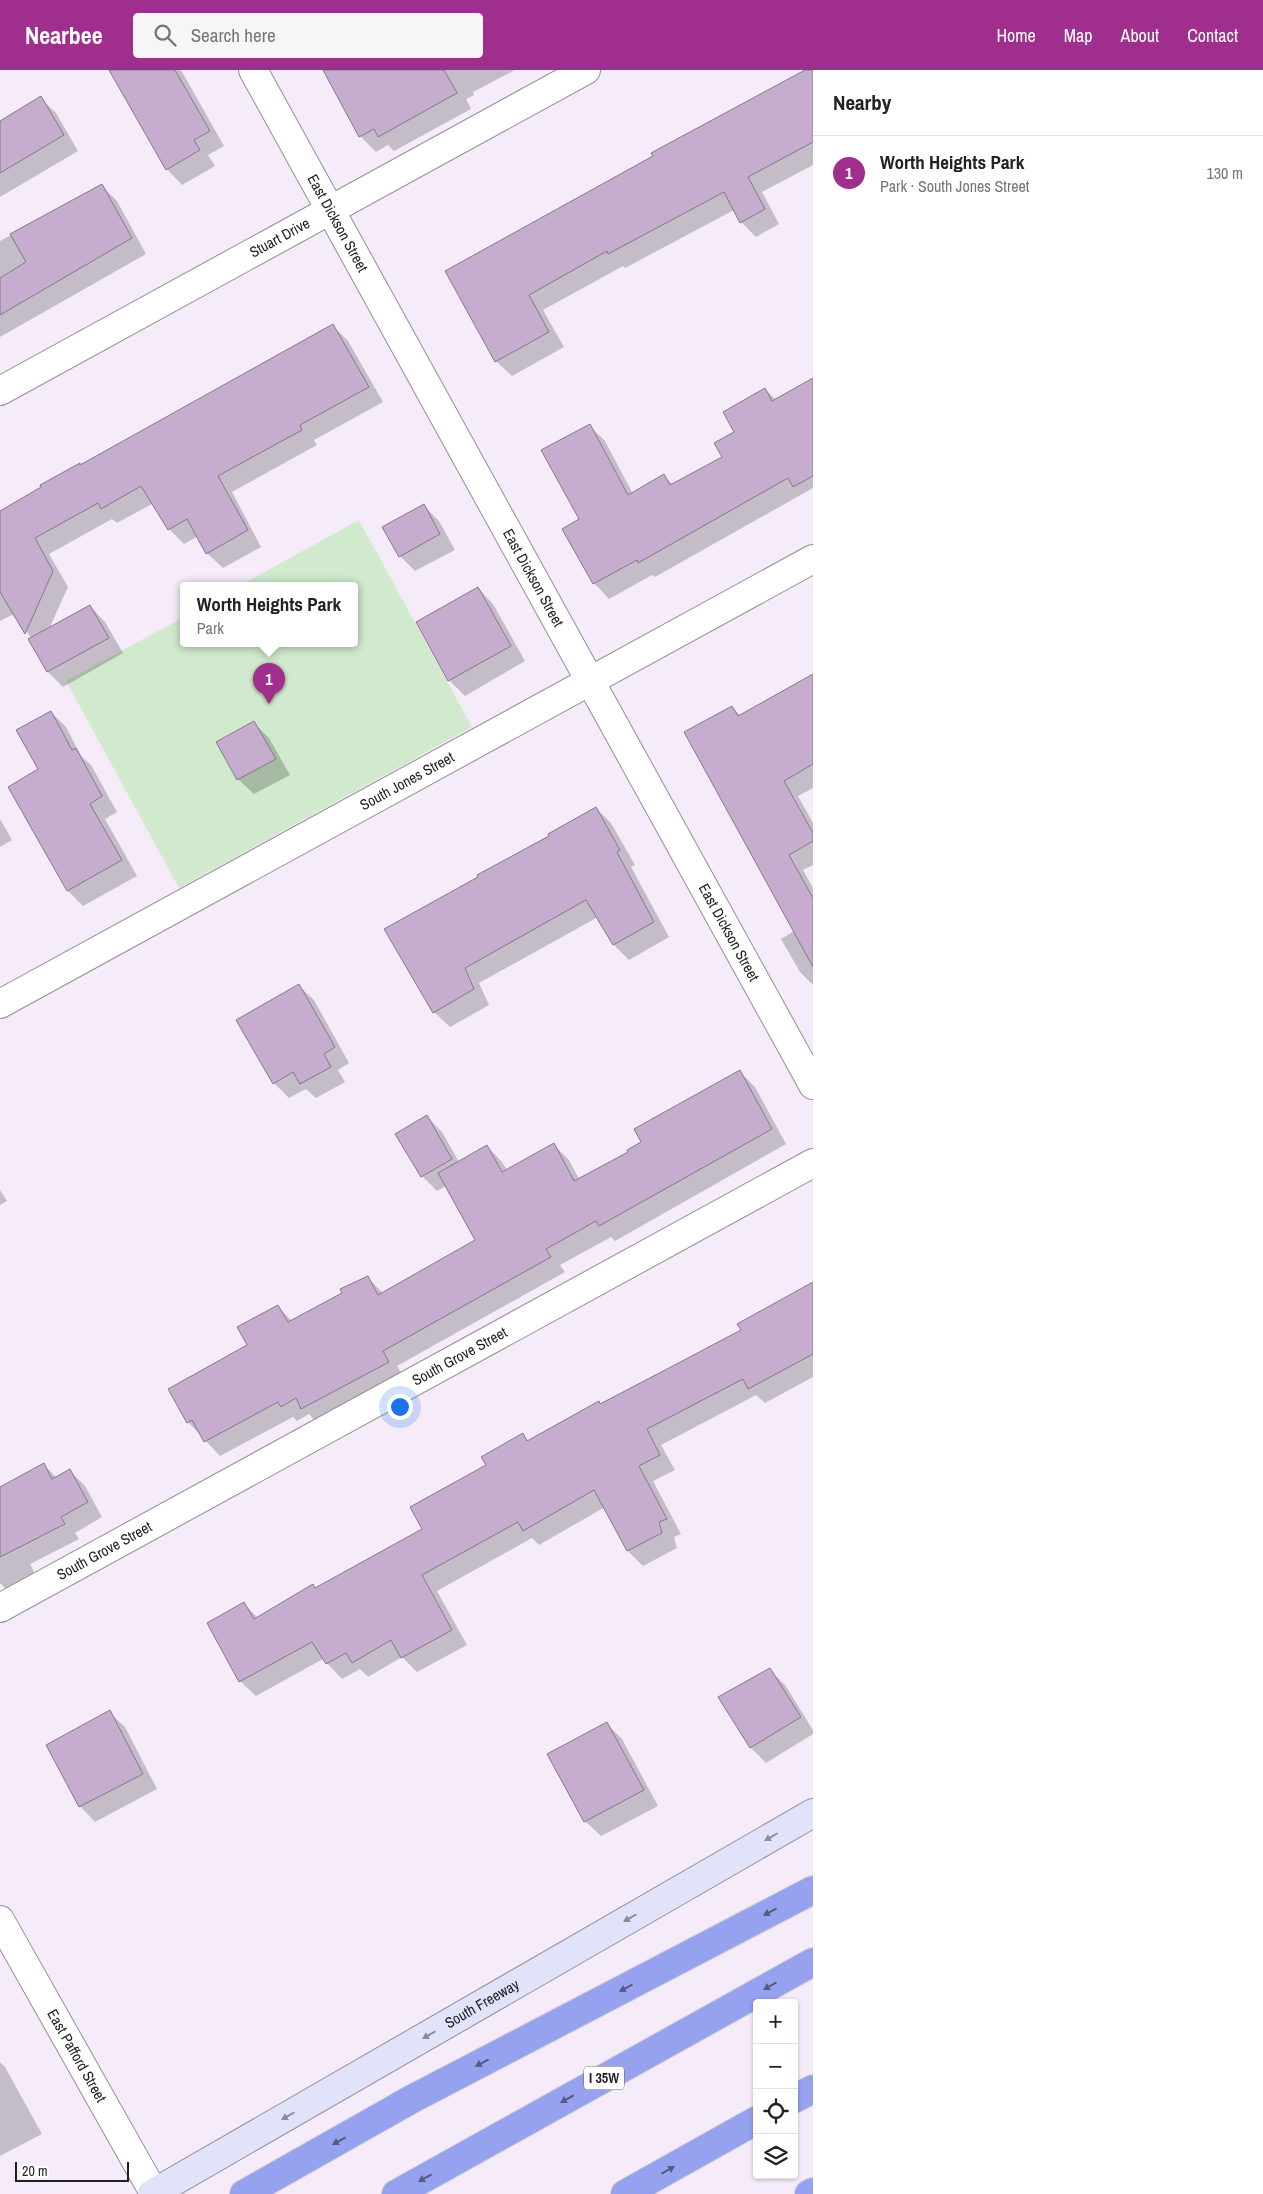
<!DOCTYPE html>
<meta charset="utf-8">
<style>
body{margin:0;font-family:"Archivo Narrow",sans-serif;background:#f6f6f6;color:#222}
.controls{position:absolute;right:15px;bottom:15px;display:grid;overflow:hidden;border-radius:5px;box-shadow:0 1px 4px #0004}
.controls button{width:45px;height:45px;display:grid;place-items:center;padding:0;border:0;border-bottom:1px solid #e0e0e0;background:#fff;color:#222;font:25px sans-serif}
.scale{position:absolute;left:15px;bottom:12px;width:114px;box-sizing:border-box;padding-left:5px;border:2px solid #221f24;border-top:0;font-size:14px;line-height:18px;white-space:nowrap;color:#221f24;-webkit-text-stroke:4px #fff;paint-order:stroke}
.you{position:absolute;left:399px;top:1336px;width:18px;height:18px;margin:-12px;border:4px solid #fff;border-radius:50%;background:#1a73e8;box-shadow:0 0 0 8px #1a73e833}
.badge{display:grid;place-items:center;width:32px;height:32px;border-radius:50%;background:#9f2e8c;color:#fff;font-size:16px;font-weight:700}
.pin{position:absolute;translate:-50% -41px;filter:drop-shadow(0 1px 2px #0008)}
.pin::after{content:'';position:absolute;top:26px;width:18px;height:15px;background:inherit;clip-path:polygon(0 0,100% 0,50% 100%)}
.popup{position:absolute;left:180px;top:512px;width:178px;height:65px;box-sizing:border-box;display:grid;place-content:center;border-radius:5px;background:#fff;filter:drop-shadow(0 1px 4px #0005);font-size:16px;white-space:nowrap;color:#767676}
.popup b{font-size:19px;color:#222}
.popup::after{content:'';position:absolute;left:50%;top:100%;margin-left:-10px;border:10px solid transparent;border-top-color:#fff}
.list{margin:0;padding:0;list-style:none}
h2{display:flex;justify-content:space-between;align-items:center;height:65px;margin:0;padding:0 20px;font-size:21px}
h2 small{font-size:16px;font-weight:400;color:#767676}
.list li{display:grid;grid-template-columns:32px 1fr auto;gap:15px;align-items:center;box-sizing:border-box;height:75px;padding:0 20px;border-top:1px solid #e0e0e0}
.list b{display:block;font-size:19px;white-space:nowrap}
.list p{margin:0;font-size:16px;white-space:nowrap;color:#767676}
.list em{font-size:16px;font-style:normal;color:#767676}
.icon{flex:none;width:28px;height:28px;fill:none;stroke:currentColor;stroke-width:2;stroke-linecap:round;stroke-linejoin:round}
.map{position:relative;flex:none;width:813px;height:2124px;overflow:hidden}
header{display:flex;align-items:center;gap:30px;box-sizing:border-box;height:70px;padding:0 25px;background:#9f2e8c;color:#fff}
header strong{font-size:24px}
nav{display:flex;gap:28px;margin-inline-start:auto;font-size:18px}
.search{width:350px;height:45px;background:#f6f6f6;display:flex;align-items:center;gap:12px;box-sizing:border-box;padding:0 18px;border-radius:5px;color:#767676;font-size:19px}
main{display:flex}
aside{flex:1;background:#fff}
.map>svg:first-child{display:block}
.green{fill:#d1e9cd}
.shadow{fill:#0003}
.building{fill:#c6accf;stroke:#837a86}
.lines{fill:none;stroke-linecap:round;stroke-linejoin:round}
.minor-casing{stroke:#958c98;stroke-width:30}
.secondary-casing{stroke:#958c98;stroke-width:30}
.motorway-casing{stroke:#d3d2d3;stroke-width:30}
.minor{stroke:#fff;stroke-width:28}
.secondary{stroke:#e0e3fa;stroke-width:28}
.motorway{stroke:#96a1ef;stroke-width:28}
.oneway{fill:#8a8b9a}
.oneway2{fill:#565a7f}
.labels{text-anchor:middle;stroke-width:4;stroke-linejoin:round;paint-order:stroke}
.shield{fill:#fff;stroke:#646266;stroke-width:1}
.shield-label{font-size:14px;font-weight:bold;fill:#221f24}
.street-label{font-size:15px;fill:#221f24;stroke:#fff}
</style>
<header>
<strong>Nearbee</strong>
<div class="search"><svg class="icon" aria-label="search" viewBox="0 0 24 24"><circle cx="10" cy="10" r="6"/><path d="M15 15l6 6"/></svg>Search here</div>
<nav><a>Home</a><a>Map</a><a>About</a><a>Contact</a></nav>
</header>
<main>
<div class="map">
<svg width="813" height="2124" viewBox="0 0 813 2124">
<rect width="100%" height="100%" fill="#f6ecf9"/>
<!-- green -->
<path class="green" d="M359 450 472 657 179 818 66 611 184 547V573H354V515H241Z"/>
<!-- shadow -->
<g class="shadow">
<path d="M110 0H181L224 76 208 85 215 96 182 115 167 99Z"/>
<path d="M324 0H515L473 22 474 25 466 29 471 39 394 81 388 75 376 82 360 66Z"/>
<path d="M807 0H813V95L762 122 779 154 756 167 741 152 734 140 625 198 623 196 543 240 564 277 512 306 496 291 447 201Z"/>
<path d="M40 28 56 43 78 81 0 127V52Z"/>
<path d="M102 116 117 131 146 184 0 267V171Z"/>
<path d="M333 256 348 271 383 332 314 370 317 375 232 422 261 477 223 498 207 483 198 466 184 474 169 459 152 434 117 453 112 449 49 484 68 517 49 559 90 536 105 552 123 583 63 617 48 602 30 570 32 569 14 544 0 551V442Z"/>
<path d="M813 309V418L655 507 652 505 609 529 594 513 581 450 589 355 605 371 633 424 664 406 673 415 724 387 735 362 765 319 776 330Z"/>
<path d="M424 436 439 451 455 480 415 501 400 486Z"/>
<path d="M478 518 493 534 525 591 465 626 449 610 417 553Z"/>
<path d="M813 605V718L798 726 813 753V795L803 800 813 818V915L800 902 781 869 794 861 732 637 741 646Z"/>
<path d="M51 642 66 657 81 686 91 695 117 742 105 749 137 806 83 836 68 821 9 717 40 700Z"/>
<path d="M254 653 269 668 290 705 254 724 238 709Z"/>
<path d="M596 738 611 753 635 795 631 797 669 867 629 890 614 875 598 847 479 913 489 935 450 957 434 942 386 859 551 766Z"/>
<path d="M0 749 12 770 0 777Z"/>
<path d="M298 915 314 930 349 993 338 1000 345 1012 316 1028 306 1019 289 1028 274 1013Z"/>
<path d="M740 1002 755 1017 786 1074 615 1171 611 1167 560 1195 565 1202 397 1296 404 1308 317 1353 309 1344 297 1351 293 1347 220 1386 188 1352 170 1320 249 1276 278 1237 292 1251 344 1223 367 1207 383 1223 477 1171 446 1116 437 1121 422 1106 427 1047 442 1062 459 1092 487 1076 502 1092 507 1100 554 1075 569 1090 579 1109 630 1083Z"/>
<path d="M0 1120 7 1131 0 1135Z"/>
<path d="M813 1214V1307L765 1333 756 1325 661 1375 675 1400 653 1411 681 1464 674 1467 677 1478 643 1496 628 1481 605 1437 539 1475 532 1468 437 1521 467 1575 417 1602 402 1587 368 1607 360 1599 342 1609 323 1589 256 1626 240 1611 244 1534 258 1548 316 1519 424 1459 488 1395 523 1365 529 1371 599 1332 601 1335 742 1261Z"/>
<path d="M44 1395 57 1408 70 1401 85 1416 102 1447 75 1463 79 1469 30 1494 38 1510 11 1524 0 1513V1418Z"/>
<path d="M770 1600 785 1615 813 1660V1664L766 1693 751 1678 720 1628Z"/>
<path d="M109 1642 125 1657 157 1719 95 1752 80 1736 48 1675Z"/>
<path d="M606 1653 622 1669 658 1736 601 1766 585 1751Z"/>
<path d="M0 1992 5 1997 42 2064 0 2086Z"/>
</g>
<!-- building -->
<g class="building">
<path d="M109 0H175L210 61 194 70 200 80 166 100Z"/>
<path d="M323 0H444L457 23 378 67 374 59 359 67Z"/>
<path d="M805 0H813V72L748 107 765 139 740 153 724 122 608 184 607 181 529 225 549 262 495 292 445 201 653 86 651 83Z"/>
<path d="M41 26 64 65 0 103V51Z"/>
<path d="M102 114 132 168 0 245V208L26 192 10 164Z"/>
<path d="M333 254 369 317 300 355 302 360 218 406 248 460 206 484 187 449 168 460 141 416 101 439 98 433 35 468 53 501 25 564 0 522V441L41 417 40 415 80 393V395Z"/>
<path d="M813 308V406L793 417 788 408 638 493 637 490 593 514 562 459 579 449 541 380 590 354 628 425 664 404 670 415 722 387 714 373 734 362 723 342 765 318 772 331Z"/>
<path d="M424 434 440 464 399 487 382 457Z"/>
<path d="M478 517 511 576 448 611 416 552Z"/>
<path d="M90 535 109 568 47 602 28 569Z"/>
<path d="M813 604V694L784 711 813 763V771L789 785 813 828V897L684 662 732 636 738 646Z"/>
<path d="M51 641 72 680 76 678 102 726 90 734 122 790 67 821 8 717 38 699 16 660Z"/>
<path d="M254 651 276 689 237 710 216 672Z"/>
<path d="M596 737 620 780 617 782 654 852 613 875 586 830 465 898 474 919 433 943 384 859 478 807 477 805 549 766 548 764Z"/>
<path d="M299 914 335 977 324 984 331 997 300 1014 293 1002 273 1014 236 950Z"/>
<path d="M740 1000 772 1059 599 1156 596 1151 546 1179 551 1187 383 1281 389 1292 301 1339 296 1328 281 1337 278 1332 204 1372 192 1350 187 1353 168 1319 247 1275 237 1257 278 1235 288 1252 342 1223 340 1219 368 1206 378 1225 475 1170 438 1103 487 1075 502 1102 554 1073 574 1111 628 1082 627 1080 641 1072 634 1059Z"/>
<path d="M427 1045 452 1089 421 1107 395 1064Z"/>
<path d="M813 1212V1284L748 1319 743 1309 647 1359 660 1385 639 1396 667 1449 659 1452 662 1463 627 1481 594 1420 523 1461 518 1452 422 1505 452 1560 401 1588 391 1570 352 1593 346 1583 326 1594 312 1572 239 1612 207 1553 244 1532 254 1549 313 1514 315 1518 422 1459 410 1437 486 1395 481 1387 523 1363 527 1371 599 1331 600 1334 667 1299 741 1260 737 1254Z"/>
<path d="M44 1393 52 1409 70 1399 88 1432 61 1447 65 1454 0 1487V1417Z"/>
<path d="M770 1598 801 1647 750 1678 718 1627Z"/>
<path d="M110 1640 143 1704 79 1737 46 1675Z"/>
<path d="M607 1652 644 1720 584 1752 547 1684Z"/>
</g>
<g class="lines">
<!-- minor casing -->
<g class="minor-casing">
<g id="minor">
<path id="s1" d="M253 0 813 1015"/>
<path id="s2" d="M0 321 586 0"/>
<path id="s3" d="M0 934 813 489"/>
<path id="s4" d="M0 1538 813 1093"/>
<path id="s5" d="M0 1850 154 2123"/>
</g>
</g>
<!-- secondary casing -->
<g class="secondary-casing">
<g id="secondary">
<path id="s6" d="M152 2124 813 1743"/>
</g>
</g>
<!-- motorway casing -->
<g class="motorway-casing">
<g id="motorway">
<path d="M794 2029 813 2019"/>
<path d="M244 2124 412 2029 813 1820"/>
<path d="M396 2124 813 1892"/>
<path d="M625 2124 757 2050"/>
<path d="M809 2124 813 2122"/>
</g>
</g>
<!-- minor -->
<use href="#minor" class="minor"/>
<!-- secondary -->
<use href="#secondary" class="secondary"/>
<!-- motorway -->
<use href="#motorway" class="motorway"/>
</g>
<!-- one-way arrows -->
<defs><path id="oneway-solid" d="M-6-.8H1V-3.2L6.5 0L1 3.2V.8H-6Z" transform="scale(1.25)"/></defs>
<g class="oneway">
<use href="#oneway-solid" transform="translate(771 1767) rotate(150)"/>
<use href="#oneway-solid" transform="translate(630 1848) rotate(150)"/>
<use href="#oneway-solid" transform="translate(429 1965) rotate(150)"/>
<use href="#oneway-solid" transform="translate(288 2046) rotate(150)"/>
</g>
<g class="oneway2">
<use href="#oneway-solid" transform="translate(770 1842) rotate(152)"/>
<use href="#oneway-solid" transform="translate(770 1916) rotate(151)"/>
<use href="#oneway-solid" transform="translate(626 1918) rotate(152)"/>
<use href="#oneway-solid" transform="translate(482 1993) rotate(152)"/>
<use href="#oneway-solid" transform="translate(567 2029) rotate(151)"/>
<use href="#oneway-solid" transform="translate(339 2071) rotate(151)"/>
<use href="#oneway-solid" transform="translate(668 2100) rotate(-29)"/>
<use href="#oneway-solid" transform="translate(425 2108) rotate(151)"/>
</g>
<g class="labels">
<!-- shield labels -->
<rect class="shield" x="584" y="1996.5" width="40" height="23" rx="4"/>
<g class="shield-label">
<text x="604" y="2013">I 35W</text>
</g>
<!-- street labels -->
<g class="street-label">
<text dy="5" stroke="none"><textPath href="#s1" startOffset="175">East Dickson Street</textPath></text>
<text dy="5" stroke="none"><textPath href="#s2" startOffset="319">Stuart Drive</textPath></text>
<text dy="5" stroke="none"><textPath href="#s1" startOffset="580">East Dickson Street</textPath></text>
<text dy="5" stroke="none"><textPath href="#s3" startOffset="464">South Jones Street</textPath></text>
<text dy="5" stroke="none"><textPath href="#s1" startOffset="985">East Dickson Street</textPath></text>
<text dy="5" stroke="none"><textPath href="#s4" startOffset="524">South Grove Street</textPath></text>
<text dy="5" stroke="none"><textPath href="#s4" startOffset="119">South Grove Street</textPath></text>
<text dy="5" stroke="none"><textPath href="#s6" startOffset="381">South Freeway</textPath></text>
<text dy="5" stroke="none"><textPath href="#s5" startOffset="156">East Pafford Street</textPath></text>
</g>
</g>
</svg>
<div class="controls">
<button>+</button>
<button>−</button>
<button><svg class="icon" aria-label="locate" viewBox="0 0 24 24"><circle cx="12" cy="12" r="6"/><path d="M12 2v4M12 18v4M2 12h4M18 12h4"/></svg></button>
<button><svg class="icon" aria-label="layers" viewBox="0 0 24 24"><path d="M12 4l9 5-9 5-9-5zM3 14l9 5 9-5"/></svg></button>
</div>
<div class="scale">20 m</div>
<div class="you"></div>
<div class="pin badge" style="left:269px;top:634px">1</div>
<div class="popup"><b>Worth Heights Park</b>Park</div>
</div>
<aside>
<h2>Nearby<small></small></h2>
<ul class="list">
<li><span class="badge">1</span><div><b>Worth Heights Park</b><p>Park · South Jones Street</p></div><em>130 m</em></li>
</ul>
</aside>
</main>
